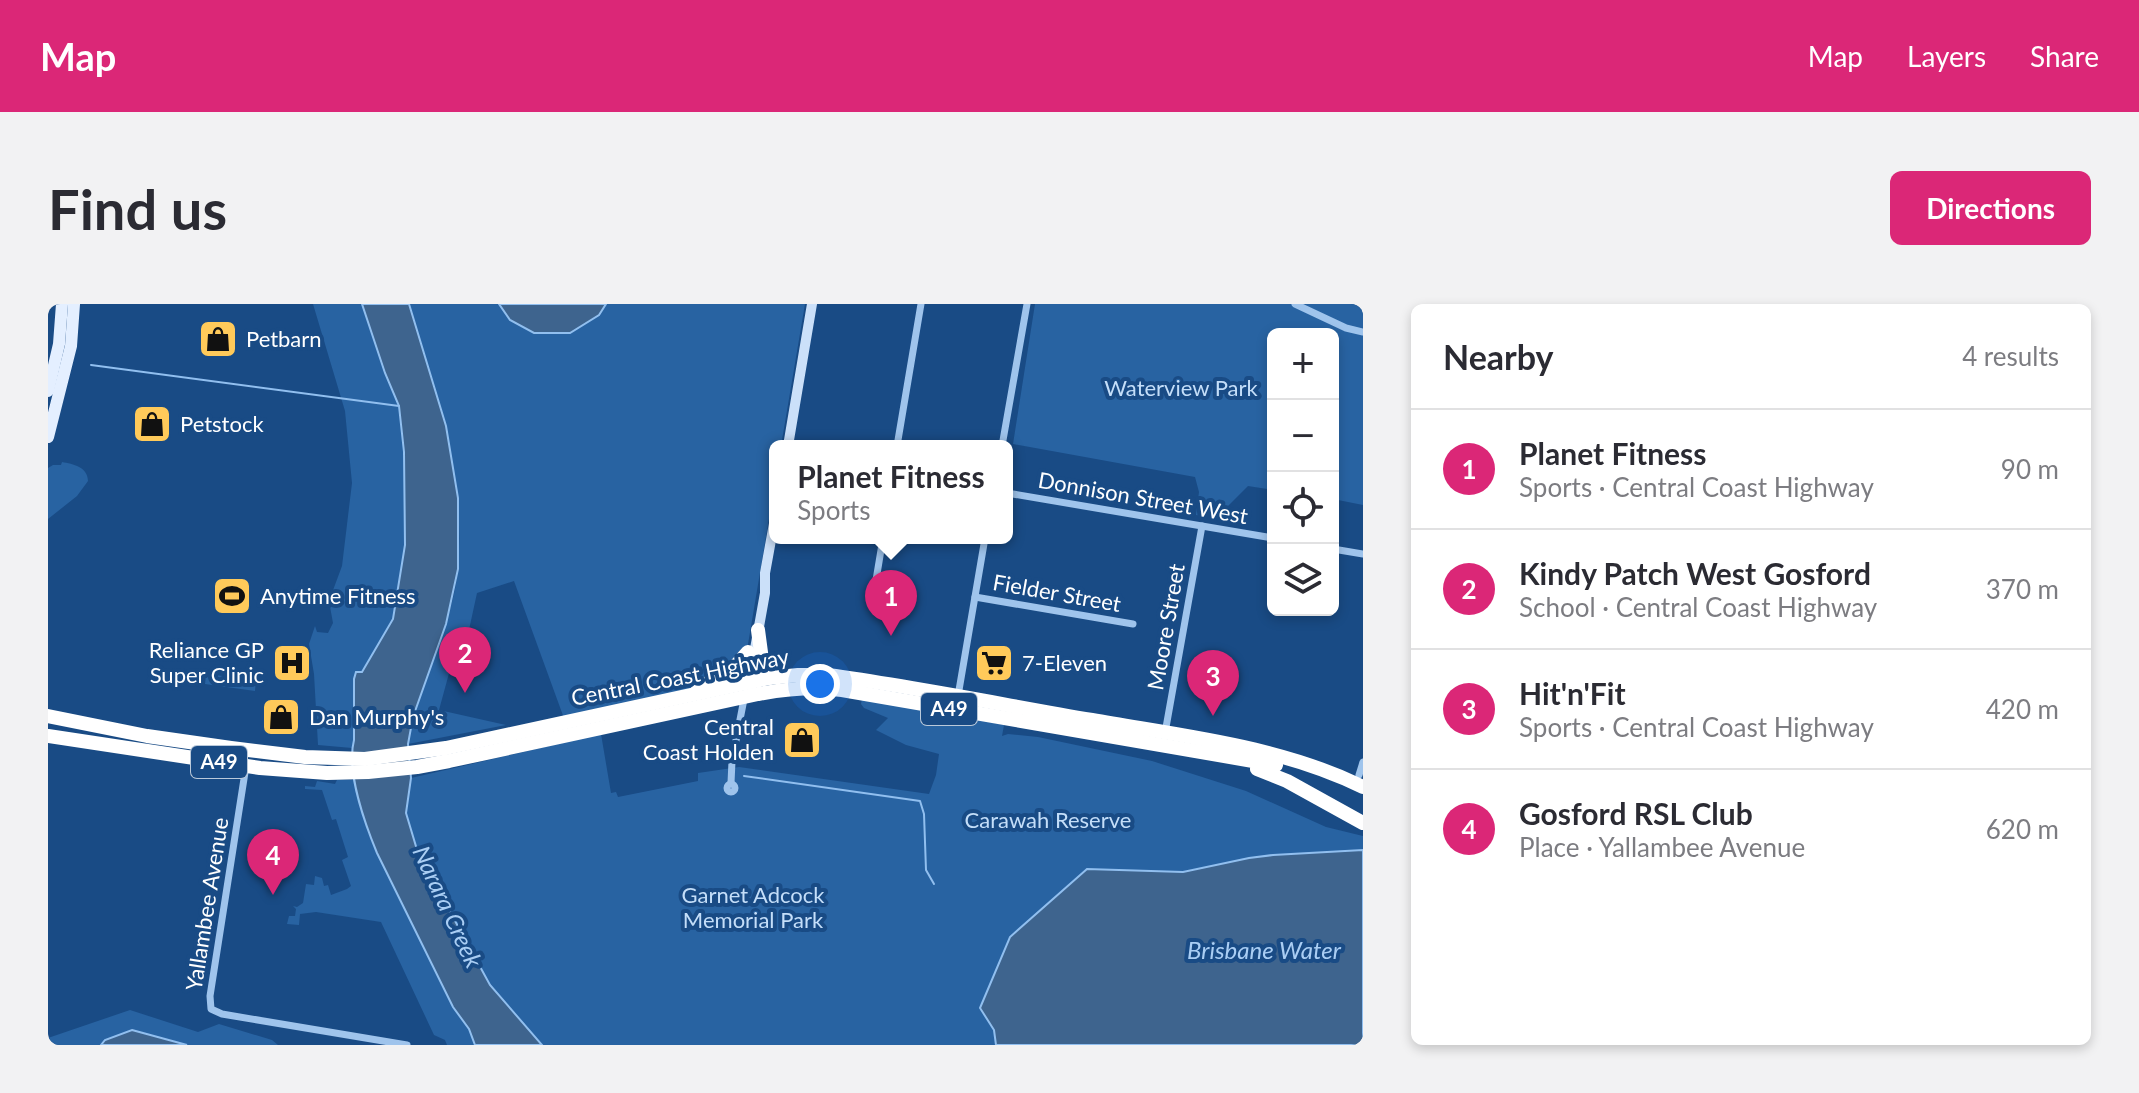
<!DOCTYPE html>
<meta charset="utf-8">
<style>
body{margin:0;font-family:Lato,sans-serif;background:#f2f2f3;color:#2b2b33}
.controls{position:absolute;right:24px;top:24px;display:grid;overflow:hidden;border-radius:12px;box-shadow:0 4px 12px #0003}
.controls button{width:72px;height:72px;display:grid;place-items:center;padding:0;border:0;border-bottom:2px solid #e1e1e2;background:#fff;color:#2b2b33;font:40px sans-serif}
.you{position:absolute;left:772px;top:380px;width:28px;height:28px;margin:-20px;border:6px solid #fff;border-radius:50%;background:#1a73e8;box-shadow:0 0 0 12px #1a73e833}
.badge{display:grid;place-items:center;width:52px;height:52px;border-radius:50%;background:#db2777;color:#fff;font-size:26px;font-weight:700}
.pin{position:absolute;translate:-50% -66px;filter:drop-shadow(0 2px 4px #0008)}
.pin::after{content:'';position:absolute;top:42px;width:28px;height:24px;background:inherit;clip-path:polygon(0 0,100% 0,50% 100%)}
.popup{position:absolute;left:721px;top:136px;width:244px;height:104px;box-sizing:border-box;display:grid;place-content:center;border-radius:12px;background:#fff;filter:drop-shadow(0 2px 6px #0005);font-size:26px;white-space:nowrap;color:#7c7c81}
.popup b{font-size:30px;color:#2b2b33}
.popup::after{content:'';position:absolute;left:50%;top:100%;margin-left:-16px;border:16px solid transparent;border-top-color:#fff}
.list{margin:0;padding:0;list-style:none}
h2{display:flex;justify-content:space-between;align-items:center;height:104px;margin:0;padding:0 32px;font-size:34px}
h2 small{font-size:26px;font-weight:400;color:#7c7c81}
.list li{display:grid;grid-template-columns:52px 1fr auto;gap:24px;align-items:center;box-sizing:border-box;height:120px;padding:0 32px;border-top:2px solid #e1e1e2}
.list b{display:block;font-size:30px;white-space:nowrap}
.list p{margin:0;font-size:26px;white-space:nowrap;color:#7c7c81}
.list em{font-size:26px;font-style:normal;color:#7c7c81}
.icon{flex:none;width:44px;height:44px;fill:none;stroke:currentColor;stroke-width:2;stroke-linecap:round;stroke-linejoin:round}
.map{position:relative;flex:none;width:1315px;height:741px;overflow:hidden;border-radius:12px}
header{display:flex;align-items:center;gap:48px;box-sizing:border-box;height:112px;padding:0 40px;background:#db2777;color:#fff}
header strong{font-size:38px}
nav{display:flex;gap:44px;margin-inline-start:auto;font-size:28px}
.intro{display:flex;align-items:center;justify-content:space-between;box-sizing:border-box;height:192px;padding:0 48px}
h1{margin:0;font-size:56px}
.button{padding:20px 36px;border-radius:12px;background:#db2777;color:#fff;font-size:28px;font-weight:700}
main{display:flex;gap:48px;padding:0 48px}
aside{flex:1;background:#fff;border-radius:12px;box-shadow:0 4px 12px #0003}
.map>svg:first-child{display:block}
.green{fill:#2863a2}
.water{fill:#3e648e;stroke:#91bfef;stroke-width:2}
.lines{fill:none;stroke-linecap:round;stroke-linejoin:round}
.stream{stroke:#91bfef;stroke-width:2}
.street{stroke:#9fc4ec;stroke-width:7}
.secondary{stroke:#cbe0f9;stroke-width:10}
.primary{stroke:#e4efff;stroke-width:12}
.highway{stroke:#fff;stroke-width:14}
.labels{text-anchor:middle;stroke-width:8;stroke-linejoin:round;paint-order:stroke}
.shield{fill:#194b85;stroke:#bac9da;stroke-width:2}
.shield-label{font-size:20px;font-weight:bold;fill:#fff}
.poi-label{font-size:22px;fill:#fff;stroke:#194b85;text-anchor:start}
.park-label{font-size:22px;fill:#c4def9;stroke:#194b85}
.street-label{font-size:22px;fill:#fff;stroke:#194b85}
.water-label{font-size:24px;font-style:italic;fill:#aacef4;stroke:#194b85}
</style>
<header>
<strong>Map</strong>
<nav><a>Map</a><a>Layers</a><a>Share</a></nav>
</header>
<div class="intro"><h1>Find us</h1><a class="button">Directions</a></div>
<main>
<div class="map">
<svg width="1315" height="741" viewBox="0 0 1315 741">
<rect width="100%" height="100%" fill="#194b85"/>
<!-- green -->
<g class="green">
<path d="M265 0H314L337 69 351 102 356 148 357 241 345 315 314 368 306 375V436L304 444 270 441 266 370 261 340 267 322 269 328 280 329 285 319 281 297 294 262 304 179 297 107Z"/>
<path d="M361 0H757L733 142H727V179L694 376 517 417 466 277 429 289 414 358 403 362 391 406 458 421 360 440C367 406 377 373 390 341 399 316 408 290 410 264 418 173 387 86 361 0Z"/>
<path d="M987 0H1315V201L1285 195V30H1225V186L1200 182 1173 209 1172 215 1148 211 1151 188 1147 173 965 140Z"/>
<path d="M14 158C25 160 40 163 40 177L29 192 0 215V164L5 161H13Z"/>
<path d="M158 370 208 376 207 387 157 380Z"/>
<path d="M814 394 956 421 954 432 960 430 990 433 1104 457 1198 487 1278 523 1315 532V546L1225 551 1201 554 1135 568 1039 565 962 633 946 726 948 741H494L442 681 370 549 358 509 363 474 553 430 563 489 568 488 570 493 650 477V469L691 463 881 490 888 471 891 450 858 441 828 426 840 414 816 404 813 400Z"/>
<path d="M289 476H307L320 528 329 549 405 703 421 725 427 741H399L397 736 386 731 333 618 268 608 252 610 251 621 239 620 241 612H247L248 605 245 602 249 603 255 599 258 580 266 581 267 572 274 574 276 582 280 581 283 591 299 585 303 582 294 556 300 553 288 515 284 516 274 486 257 485V482L267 483 269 477 287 480Z"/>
<path d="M82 706 150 728 171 720 224 736 230 741H139L84 726 57 736 53 741H0V734Z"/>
</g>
<!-- water -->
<g class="water">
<path d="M314 0H361L398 122 410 194V265L398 320 365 413 360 440 363 474 358 509 370 549 442 681 494 741H427L421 725 405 703 329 549C317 520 298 467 306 436V375L308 368H314L345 315 357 241 356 148 351 102 337 69Z"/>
<path d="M451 0H558L551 11 522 29H486L462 16Z"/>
<path d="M1315 546V741H948L946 726 932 704 962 633 1039 565 1135 568 1201 554 1225 551Z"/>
<path d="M84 726 139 741H53L57 736Z"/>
</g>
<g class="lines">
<!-- stream -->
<g class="stream">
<path d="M43 61 351 102"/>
<path d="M696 472 872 497 876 510 878 566 886 580"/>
</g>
<!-- street -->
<g class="street">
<path d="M1247 0 1298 24 1315 28"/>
<path d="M849 142 873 0"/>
<path d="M954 142 979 0"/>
<path d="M959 189 1225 234"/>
<path d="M1285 245 1315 250"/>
<path d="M828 276 835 234"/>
<path d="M927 293 1085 320"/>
<path d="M910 392 937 234"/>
<path d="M1117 429 1154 222"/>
<path d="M198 462 162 692 163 705 174 710 359 741"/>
<path d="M1311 471 1315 458"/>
<path d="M683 479 684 457 696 395"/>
<circle cx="683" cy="484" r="4"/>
</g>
<!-- secondary -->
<g class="secondary">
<path d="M740 142 764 0"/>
<path d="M700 384 717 289V269L727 214"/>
</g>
<!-- primary -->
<g class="primary">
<path d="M0 87 11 40 14 0"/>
<path d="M0 133 23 42 26 0"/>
</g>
<!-- highway -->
<g class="highway">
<path d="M710 326 714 356 721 374"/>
<path d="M650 384 683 367 700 348"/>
<path d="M0 412 99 432 183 444 257 453 317 455 398 444 721 374 750 371H780C868 383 956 401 1044 416 1134 432 1232 442 1315 483"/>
<path d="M0 432 212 464 279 469 320 468 369 463 401 457 710 390C738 385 765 382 794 386L1228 461"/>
<path d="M1209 465 1239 477 1315 519"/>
</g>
</g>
<!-- icons -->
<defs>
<g id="shop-square" transform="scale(2)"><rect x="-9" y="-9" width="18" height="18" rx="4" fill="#ffca5a" stroke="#194b85"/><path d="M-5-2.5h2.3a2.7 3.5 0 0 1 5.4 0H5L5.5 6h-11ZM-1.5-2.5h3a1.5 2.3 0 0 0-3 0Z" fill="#111"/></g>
<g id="stadium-square" transform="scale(2)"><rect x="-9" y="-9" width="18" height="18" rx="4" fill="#ffca5a" stroke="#194b85"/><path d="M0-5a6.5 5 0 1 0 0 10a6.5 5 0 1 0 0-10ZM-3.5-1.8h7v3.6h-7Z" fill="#111"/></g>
<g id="hospital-square" transform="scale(2)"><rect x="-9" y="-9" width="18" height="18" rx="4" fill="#ffca5a" stroke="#194b85"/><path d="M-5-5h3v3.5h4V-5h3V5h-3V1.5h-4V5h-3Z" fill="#111"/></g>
<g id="supermarket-square" transform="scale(2)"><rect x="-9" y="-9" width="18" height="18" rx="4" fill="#ffca5a" stroke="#194b85"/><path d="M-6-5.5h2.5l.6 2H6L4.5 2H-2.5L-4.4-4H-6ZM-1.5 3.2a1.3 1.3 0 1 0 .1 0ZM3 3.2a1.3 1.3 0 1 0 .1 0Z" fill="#111"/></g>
</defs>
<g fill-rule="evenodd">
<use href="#shop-square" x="170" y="35"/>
<use href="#shop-square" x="104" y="120"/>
<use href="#stadium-square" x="184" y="292"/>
<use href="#hospital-square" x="244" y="359"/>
<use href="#supermarket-square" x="946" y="359"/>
<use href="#shop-square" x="233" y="413"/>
<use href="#shop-square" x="754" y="436"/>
</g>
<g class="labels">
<!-- shield labels -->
<g class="shield">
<rect x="873" y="389" width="56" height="32" rx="6"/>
<rect x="143" y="442" width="56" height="32" rx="6"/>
</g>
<g class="shield-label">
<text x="901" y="412">A49</text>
<text x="171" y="465">A49</text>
</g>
<!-- poi labels -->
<g class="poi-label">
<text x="198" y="43">Petbarn</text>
<text x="132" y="128">Petstock</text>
<text x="212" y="300">Anytime Fitness</text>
<text x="216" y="354" text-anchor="end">Reliance GP<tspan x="216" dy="25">Super Clinic</tspan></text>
<text x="974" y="367">7-Eleven</text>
<text x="261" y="421">Dan Murphy's</text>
<text x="726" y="431" text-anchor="end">Central<tspan x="726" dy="25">Coast Holden</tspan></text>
</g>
<!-- park labels -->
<g class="park-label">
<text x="1133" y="92">Waterview Park</text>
<text x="1000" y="524">Carawah Reserve</text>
<text x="705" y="599">Garnet Adcock<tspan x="705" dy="25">Memorial Park</tspan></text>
</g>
<!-- street labels -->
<g class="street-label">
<text transform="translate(1095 194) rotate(10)" y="8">Donnison Street West</text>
<text transform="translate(1009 289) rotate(10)" y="8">Fielder Street</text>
<text transform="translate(1118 323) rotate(-80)" y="8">Moore Street</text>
<text transform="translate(632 373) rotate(-11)" y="8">Central Coast Highway</text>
<text transform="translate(159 600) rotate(-81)" y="8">Yallambee Avenue</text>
</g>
<!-- water labels -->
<g class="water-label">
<text transform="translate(399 603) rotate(65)" y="8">Narara Creek</text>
<text x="1216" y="655">Brisbane Water</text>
</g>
</g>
</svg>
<div class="controls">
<button>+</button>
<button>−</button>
<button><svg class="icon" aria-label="locate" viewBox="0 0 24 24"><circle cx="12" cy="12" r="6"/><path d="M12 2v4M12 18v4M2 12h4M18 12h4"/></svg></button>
<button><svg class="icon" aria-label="layers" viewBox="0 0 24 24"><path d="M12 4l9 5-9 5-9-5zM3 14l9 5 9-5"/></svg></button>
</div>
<div class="you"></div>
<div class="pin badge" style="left:843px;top:332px">1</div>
<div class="popup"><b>Planet Fitness</b>Sports</div>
<div class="pin badge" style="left:417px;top:389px">2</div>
<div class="pin badge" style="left:1165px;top:412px">3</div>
<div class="pin badge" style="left:225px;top:591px">4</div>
</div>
<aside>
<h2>Nearby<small>4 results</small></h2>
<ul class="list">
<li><span class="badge">1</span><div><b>Planet Fitness</b><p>Sports · Central Coast Highway</p></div><em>90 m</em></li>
<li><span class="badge">2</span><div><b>Kindy Patch West Gosford</b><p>School · Central Coast Highway</p></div><em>370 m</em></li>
<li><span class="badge">3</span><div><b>Hit'n'Fit</b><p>Sports · Central Coast Highway</p></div><em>420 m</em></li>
<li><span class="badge">4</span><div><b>Gosford RSL Club</b><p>Place · Yallambee Avenue</p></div><em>620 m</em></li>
</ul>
</aside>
</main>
